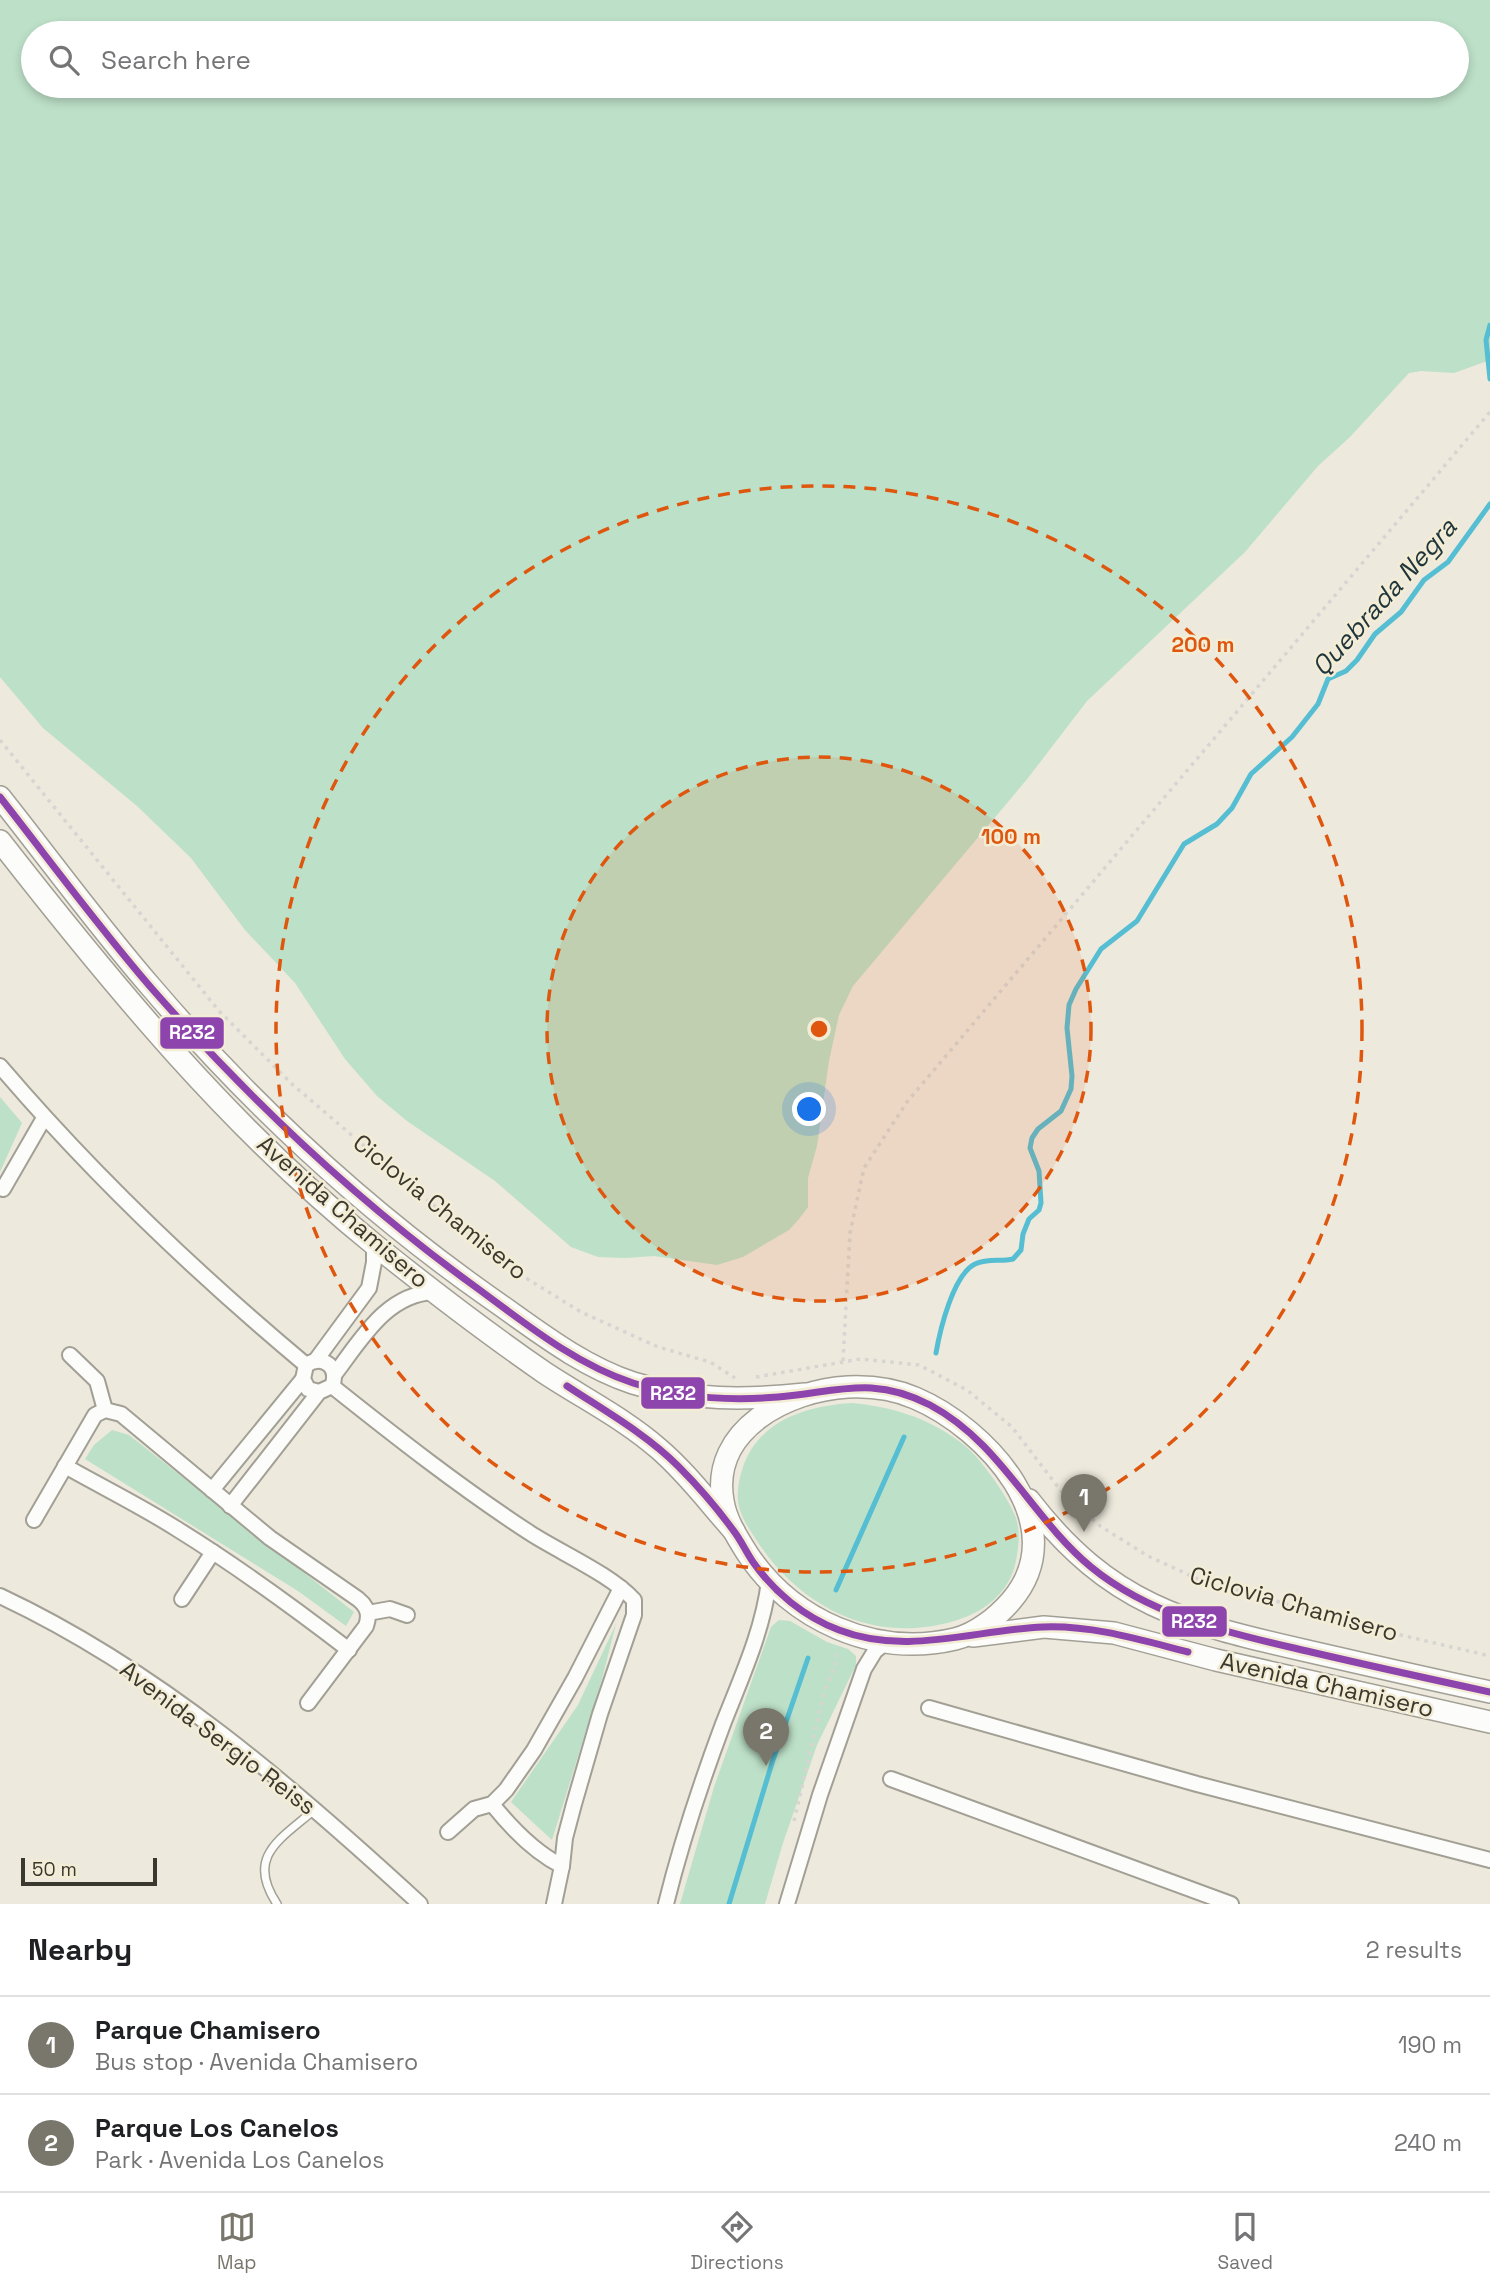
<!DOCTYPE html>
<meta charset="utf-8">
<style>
body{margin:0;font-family:"Space Grotesk",sans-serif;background:#f6f6f6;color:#202124}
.scale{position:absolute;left:21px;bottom:18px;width:136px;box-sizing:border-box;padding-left:7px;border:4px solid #3a382f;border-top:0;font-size:19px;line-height:24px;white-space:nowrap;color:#3a382f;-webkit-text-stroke:5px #f3edd6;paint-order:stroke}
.you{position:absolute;left:810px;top:1110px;width:24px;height:24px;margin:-18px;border:5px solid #fff;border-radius:50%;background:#1a73e8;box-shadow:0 0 0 10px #1a73e833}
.badge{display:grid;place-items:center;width:46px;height:46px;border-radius:50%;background:#79766c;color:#fff;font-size:23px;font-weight:700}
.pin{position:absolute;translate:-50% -58px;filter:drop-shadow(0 2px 4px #0008)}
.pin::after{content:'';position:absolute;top:37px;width:24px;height:21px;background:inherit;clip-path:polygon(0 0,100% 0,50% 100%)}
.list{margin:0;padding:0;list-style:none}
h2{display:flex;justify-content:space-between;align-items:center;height:91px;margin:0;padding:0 28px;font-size:30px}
h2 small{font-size:23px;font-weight:400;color:#757577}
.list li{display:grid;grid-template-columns:46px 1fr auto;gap:21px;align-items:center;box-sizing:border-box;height:98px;padding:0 28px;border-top:2px solid #e0e0e0}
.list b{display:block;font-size:26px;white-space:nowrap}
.list p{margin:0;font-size:23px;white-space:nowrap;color:#757577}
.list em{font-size:23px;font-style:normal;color:#757577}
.icon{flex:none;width:38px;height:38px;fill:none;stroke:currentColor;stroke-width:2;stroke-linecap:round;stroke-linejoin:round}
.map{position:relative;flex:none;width:1490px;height:1904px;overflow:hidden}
.search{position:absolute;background:#fff;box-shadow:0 4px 10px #0003;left:21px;right:21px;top:21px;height:77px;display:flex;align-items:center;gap:18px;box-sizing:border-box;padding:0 24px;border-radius:38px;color:#757577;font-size:26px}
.sheet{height:287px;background:#fff}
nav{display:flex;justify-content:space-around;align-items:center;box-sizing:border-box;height:98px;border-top:2px solid #e0e0e0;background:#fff;font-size:19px;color:#757577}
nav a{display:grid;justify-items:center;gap:4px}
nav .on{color:#79766c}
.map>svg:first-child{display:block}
.green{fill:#bde0c8;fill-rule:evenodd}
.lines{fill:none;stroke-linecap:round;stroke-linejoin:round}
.stream{stroke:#56bed3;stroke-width:5}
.lane-casing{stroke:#a29f95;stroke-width:10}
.street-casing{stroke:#a29f95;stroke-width:18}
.secondary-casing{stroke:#a29f95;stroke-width:24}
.path{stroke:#d6d5d2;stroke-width:3.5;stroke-dasharray:3.5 5;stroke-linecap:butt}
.lane{stroke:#fcfcfa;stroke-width:7}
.street{stroke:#fcfcfa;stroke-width:14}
.secondary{stroke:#fcfcfa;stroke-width:21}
.bus-1-casing{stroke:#f3edd6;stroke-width:12}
.bus-1{stroke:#8e44ad;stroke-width:7}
.ring{fill:none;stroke:#df570e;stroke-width:3.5;stroke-dasharray:12 9}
.labels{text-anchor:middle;stroke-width:5;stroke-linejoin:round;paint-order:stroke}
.street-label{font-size:24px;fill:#3a382f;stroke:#f3edd6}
.water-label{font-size:26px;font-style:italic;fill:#1f353c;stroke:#f3edd6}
.centre{fill:#df570e;stroke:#f3edd6;stroke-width:3.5}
.ring-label{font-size:21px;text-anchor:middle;font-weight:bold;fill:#df570e;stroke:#f3edd6;stroke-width:5;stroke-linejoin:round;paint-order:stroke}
.line-badge{stroke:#f3edd6;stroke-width:2.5}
.badge-label{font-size:19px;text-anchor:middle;font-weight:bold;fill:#fff}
</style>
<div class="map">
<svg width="1490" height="1904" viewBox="0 0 1490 1904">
<rect width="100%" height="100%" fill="#ede9dc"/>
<!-- green -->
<g class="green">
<path d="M0 0H1490V360L1454 373 1421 371 1409 373 1350 437 1318 466 1245 552 1087 701 1028 778 853 986 839 1015 829 1061 817 1146 808 1178V1207L799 1219 789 1230 743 1257 717 1265 654 1256 625 1258 598 1257 571 1247 495 1181 407 1121 377 1096 345 1059 295 983 245 930 191 858 137 806 43 728 0 677ZM33 33H1457V86H33Z"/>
<path d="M0 1097 22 1123 0 1172Z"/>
<path d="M852 1403C892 1407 927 1417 960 1442 974 1452 985 1467 995 1481 1003 1493 1011 1505 1016 1518 1020 1530 1019 1543 1017 1555 1010 1607 960 1625 914 1628 850 1632 794 1596 759 1544 750 1530 740 1517 738 1501 737 1490 739 1480 742 1470 757 1421 805 1406 852 1403Z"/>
<path d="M112 1430 129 1435 354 1612 346 1626 298 1591 85 1459 94 1445Z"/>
<path d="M779 1620 790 1621 827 1642 848 1649 856 1656V1665L817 1745 783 1843 765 1904H680L714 1787 771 1627Z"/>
<path d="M616 1624 602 1679 552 1840 511 1802 578 1705Z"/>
</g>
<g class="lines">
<!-- stream -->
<g class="stream">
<path d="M1490 325 1486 340 1490 379"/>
<path d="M936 1353C940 1330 953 1275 975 1264 988 1258 1001 1262 1013 1259L1021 1250 1023 1234 1029 1219 1039 1210 1041 1203 1039 1171 1030 1148 1032 1138 1038 1129 1061 1111 1071 1089 1072 1076 1067 1028 1069 1005 1076 989 1101 949 1137 921 1184 844 1217 824 1232 808 1251 774 1292 737 1318 704 1328 679 1346 671 1357 660 1375 634 1401 612 1424 580 1448 562 1490 504"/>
<path d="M836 1590 904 1437"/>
<path d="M729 1904 772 1763 808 1658"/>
</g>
<!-- lane casing -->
<g class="lane-casing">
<path id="lane" d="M277 1904C245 1856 281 1839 314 1810"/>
</g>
<!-- street casing -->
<g class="street-casing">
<g id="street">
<path d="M0 1066C93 1175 196 1273 306 1365"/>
<path d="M3 1189 44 1118"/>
<path d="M70 1355 97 1381 105 1410"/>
<path d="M316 1360 369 1288 374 1262V1244"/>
<path d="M334 1375C361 1340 386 1294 434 1292"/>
<path d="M332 1386C396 1437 461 1488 530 1533 561 1553 610 1574 634 1600V1615L600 1714 574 1804 565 1838 562 1866 554 1904"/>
<path d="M65 1466C102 1487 141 1506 177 1529 237 1566 293 1607 349 1650"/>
<path d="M212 1490 303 1379"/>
<path d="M230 1506 319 1392 332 1386C340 1367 323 1354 306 1365L303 1379 308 1389 319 1392"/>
<path d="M34 1520 95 1415 105 1410 121 1414 270 1538 358 1599C368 1607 370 1615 366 1626L308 1703"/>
<path d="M0 1596C158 1670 293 1787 420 1904"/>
<path d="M182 1599 213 1552"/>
<path d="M368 1613 390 1609 407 1615"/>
<path d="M929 1708 1197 1784 1490 1860"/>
<path d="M891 1779 1231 1904"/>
<path d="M492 1804C512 1829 534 1852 562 1866"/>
<path d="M448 1832 474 1809 492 1804 506 1790 534 1750 575 1678 621 1588"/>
<path d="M666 1904C681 1843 701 1783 723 1724 741 1678 763 1631 769 1581"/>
<path d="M787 1904 820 1795 864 1669 875 1651 887 1641"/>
</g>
</g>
<!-- secondary casing -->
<g class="secondary-casing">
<g id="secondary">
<path d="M0 797C50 860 98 926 151 987 250 1103 364 1209 489 1297 535 1329 579 1365 633 1383 690 1401 747 1400 805 1394"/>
<path d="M0 841C114 987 231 1129 376 1246 431 1290 487 1333 545 1373 583 1398 625 1419 659 1449 687 1473 709 1503 734 1531"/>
<path d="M848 1387C871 1386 894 1389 915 1398 986 1428 1076 1525 1011 1601 997 1617 976 1634 955 1639 875 1658 791 1620 747 1553 737 1537 726 1520 723 1501 710 1429 789 1390 848 1387Z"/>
<path d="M1029 1500C1110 1605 1184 1623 1307 1651 1368 1665 1429 1679 1490 1692"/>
<path d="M973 1636 1044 1627 1114 1633 1216 1660 1490 1722"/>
</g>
</g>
<!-- path -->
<g class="path">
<path d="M0 740 219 1011 293 1085 500 1262 581 1312 658 1347 710 1362 735 1378"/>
<path d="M843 1361 850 1233 864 1168 907 1102 1490 412"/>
<path d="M756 1377 860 1359 919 1365 967 1390 1012 1427 1061 1491 1100 1526 1148 1556 1198 1579 1371 1628 1490 1656"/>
<path d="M794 1821 824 1693 835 1665 836 1654"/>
</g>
<!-- lane -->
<use href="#lane" class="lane"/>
<!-- street -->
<use href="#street" class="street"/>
<!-- secondary -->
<use href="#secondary" class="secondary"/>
<!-- bus-1 casing -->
<g class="bus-1-casing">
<g id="bus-1">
<path d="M0 797C51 862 100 929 154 991 251 1101 358 1202 477 1288 526 1324 575 1364 633 1383 679 1398 730 1401 778 1397 837 1392 873 1375 930 1405 1000 1442 1032 1518 1091 1567 1153 1618 1234 1634 1311 1652 1371 1666 1430 1679 1490 1692"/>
<path d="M567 1386C605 1411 646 1434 678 1466 698 1486 717 1508 733 1530 741 1540 746 1552 753 1562 774 1592 804 1617 839 1630 906 1656 974 1630 1043 1627 1092 1625 1141 1640 1188 1652"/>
</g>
</g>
<!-- bus-1 -->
<use href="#bus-1" class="bus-1"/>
</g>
<!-- distance rings -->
<circle cx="819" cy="1029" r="272" fill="#df570e" fill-opacity=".12"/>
<g class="ring">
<circle cx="819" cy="1029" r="272"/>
<circle cx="819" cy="1029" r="543"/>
</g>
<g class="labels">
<!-- street labels -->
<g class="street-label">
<text transform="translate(440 1207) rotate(39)" y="8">Ciclovia Chamisero</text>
<text transform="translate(343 1212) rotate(41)" y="8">Avenida Chamisero</text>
<text transform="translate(1294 1604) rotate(16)" y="8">Ciclovia Chamisero</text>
<text transform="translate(1327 1685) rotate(13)" y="8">Avenida Chamisero</text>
<text transform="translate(218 1738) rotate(37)" y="8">Avenida Sergio Reiss</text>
</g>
<!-- water labels -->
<g class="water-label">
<text transform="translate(1384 597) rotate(-48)" y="9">Quebrada Negra</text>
</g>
</g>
<circle cx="819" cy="1029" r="10" class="centre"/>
<g class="ring-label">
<text x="1203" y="652">200 m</text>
<text x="1011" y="844">100 m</text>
</g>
<g class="line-badge">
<rect x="159" y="1016" width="66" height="34" rx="7" fill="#8e44ad"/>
<rect x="640" y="1376" width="66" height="34" rx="7" fill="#8e44ad"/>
<rect x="1161" y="1605" width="67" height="33" rx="7" fill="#8e44ad"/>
</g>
<g class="badge-label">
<text x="192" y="1039">R232</text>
<text x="673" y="1400">R232</text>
<text x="1194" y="1628">R232</text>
</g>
</svg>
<div class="scale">50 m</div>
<div class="you"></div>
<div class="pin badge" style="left:1084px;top:1532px">1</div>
<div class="pin badge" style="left:766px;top:1766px">2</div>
<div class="search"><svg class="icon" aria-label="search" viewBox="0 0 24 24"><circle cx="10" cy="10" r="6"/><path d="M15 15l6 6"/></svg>Search here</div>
</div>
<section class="sheet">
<h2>Nearby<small>2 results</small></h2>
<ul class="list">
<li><span class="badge">1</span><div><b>Parque Chamisero</b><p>Bus stop · Avenida Chamisero</p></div><em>190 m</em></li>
<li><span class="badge">2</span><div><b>Parque Los Canelos</b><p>Park · Avenida Los Canelos</p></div><em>240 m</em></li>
</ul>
</section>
<nav>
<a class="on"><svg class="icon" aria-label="map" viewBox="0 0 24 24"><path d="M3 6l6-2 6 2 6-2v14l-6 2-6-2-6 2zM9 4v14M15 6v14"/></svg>Map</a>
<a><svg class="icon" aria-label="directions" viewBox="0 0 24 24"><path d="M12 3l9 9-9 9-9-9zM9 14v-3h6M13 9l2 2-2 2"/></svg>Directions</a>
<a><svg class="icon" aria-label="saved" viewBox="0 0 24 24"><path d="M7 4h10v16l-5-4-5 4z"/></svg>Saved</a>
</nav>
